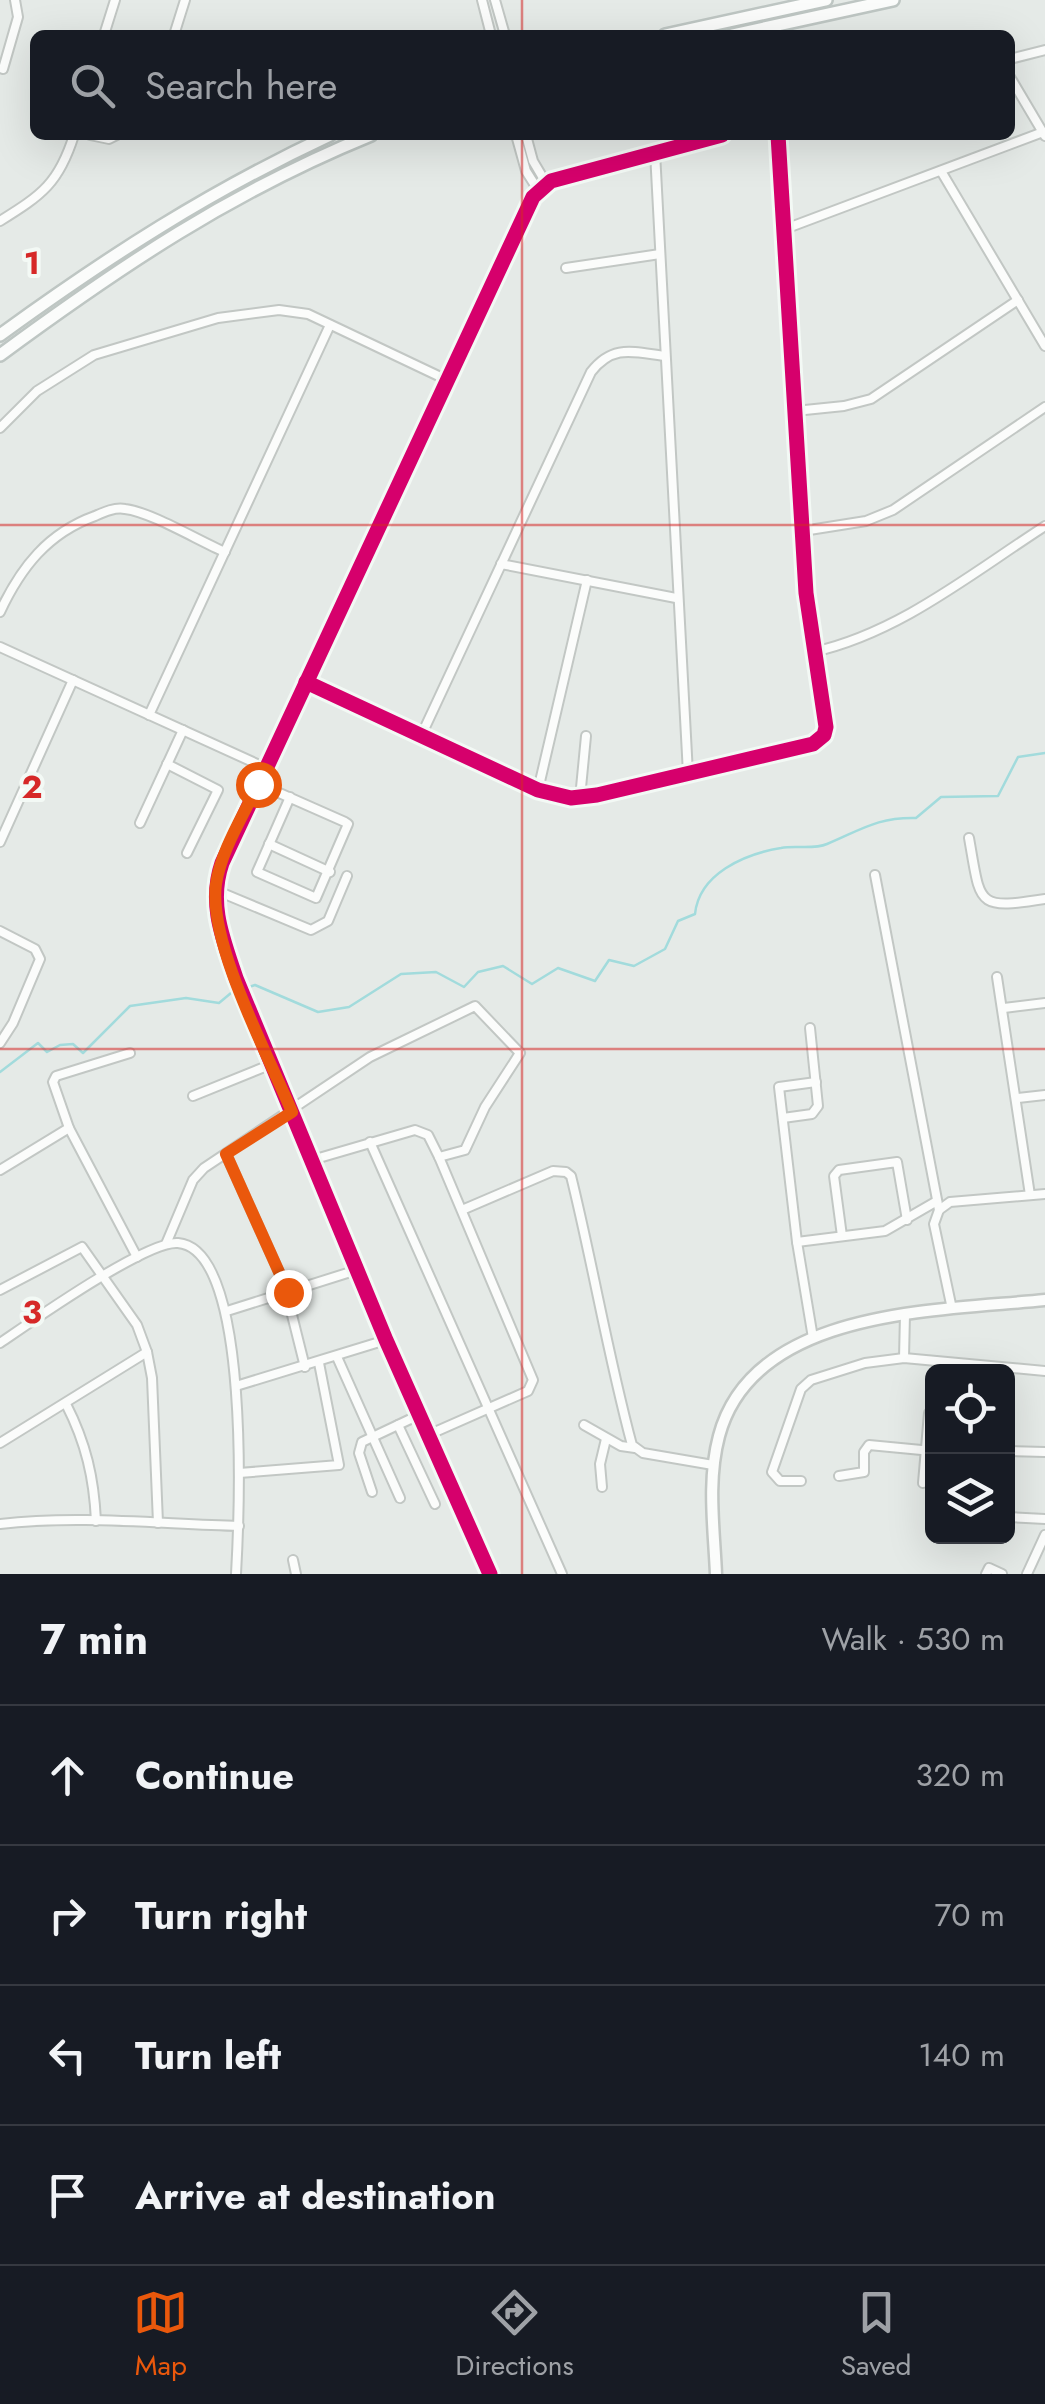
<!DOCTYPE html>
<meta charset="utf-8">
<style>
body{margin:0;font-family:Jost,sans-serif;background:#20242c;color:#f1f3f6}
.controls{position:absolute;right:30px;bottom:30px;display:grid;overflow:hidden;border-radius:15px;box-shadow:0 10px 40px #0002}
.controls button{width:90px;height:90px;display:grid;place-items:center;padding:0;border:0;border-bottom:2px solid #363941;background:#171b24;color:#f1f3f6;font:50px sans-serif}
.stop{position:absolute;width:30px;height:30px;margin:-22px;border:8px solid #ea580c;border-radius:50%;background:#fff}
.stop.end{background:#ea580c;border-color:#fff;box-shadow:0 2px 10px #0008}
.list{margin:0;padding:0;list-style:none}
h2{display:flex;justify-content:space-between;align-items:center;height:130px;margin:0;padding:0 40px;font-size:42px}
h2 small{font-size:32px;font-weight:400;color:#9ea1a6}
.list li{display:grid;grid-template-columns:65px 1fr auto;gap:30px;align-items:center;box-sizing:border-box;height:140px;padding:0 40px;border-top:2px solid #363941}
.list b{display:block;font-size:38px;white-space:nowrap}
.list em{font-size:32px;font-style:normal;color:#9ea1a6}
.icon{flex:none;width:55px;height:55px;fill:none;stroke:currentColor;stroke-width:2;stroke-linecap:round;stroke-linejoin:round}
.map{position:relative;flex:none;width:1045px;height:1574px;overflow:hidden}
.search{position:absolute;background:#171b24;box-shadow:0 10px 40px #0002;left:30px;right:30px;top:30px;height:110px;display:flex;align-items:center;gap:25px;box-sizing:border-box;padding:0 35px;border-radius:15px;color:#9ea1a6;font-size:38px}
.sheet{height:690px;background:#171b24}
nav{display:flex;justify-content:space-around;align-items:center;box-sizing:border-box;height:140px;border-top:2px solid #363941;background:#171b24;font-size:28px;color:#9ea1a6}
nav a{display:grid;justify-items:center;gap:5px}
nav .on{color:#ea580c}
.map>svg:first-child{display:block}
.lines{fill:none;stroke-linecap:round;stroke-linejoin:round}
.stream{stroke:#a2dbdc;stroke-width:2.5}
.minor-casing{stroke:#c2c7c4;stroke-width:12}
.tertiary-casing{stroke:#c2c7c4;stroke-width:15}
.secondary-casing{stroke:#bec6c3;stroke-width:16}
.minor{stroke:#fbfcfb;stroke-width:8}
.tertiary{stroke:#fbfcfb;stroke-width:10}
.secondary{stroke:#fbfcfb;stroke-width:11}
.cycleway-casing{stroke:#f3f9f5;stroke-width:21}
.cycleway{stroke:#d6006c;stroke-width:15}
.route{stroke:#ea580c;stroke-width:12}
.grid{fill:none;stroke:#d62828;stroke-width:2.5;stroke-opacity:0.55}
.grid-label{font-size:32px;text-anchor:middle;font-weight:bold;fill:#d62828;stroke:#f3f9f5;stroke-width:8;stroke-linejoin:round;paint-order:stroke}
</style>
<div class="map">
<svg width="1045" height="1574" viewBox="0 0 1045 1574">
<rect width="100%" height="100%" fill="#e5eae7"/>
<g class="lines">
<!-- stream -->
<path class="stream" d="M0 1072 38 1043 47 1052 60 1045 73 1044 83 1053 130 1006 186 998 219 1003 231 993 255 985 318 1012 349 1007 401 974 436 972 464 987 478 972 503 966 532 984 558 968 595 981 609 960 634 966 665 949 678 921 695 914C699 874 744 854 781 848 796 845 813 850 827 844 861 830 877 817 916 818L941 797 998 796 1018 757 1045 753"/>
<!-- minor casing -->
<g class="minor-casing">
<g id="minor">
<path d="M482 0 491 35"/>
<path d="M495 0 505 35"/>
<path d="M104 35 115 0"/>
<path d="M174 35 185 0"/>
<path d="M1010 59 1045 50"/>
<path d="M3 69 18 17 15 0"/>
<path d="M1010 77 1045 136"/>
<path d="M90 135 109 139 117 135"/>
<path d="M516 135 526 171 538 190"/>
<path d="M526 135 533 161 546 183"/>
<path d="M655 152 688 774"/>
<path d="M941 171 1045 346"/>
<path d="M0 221C42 195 59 183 74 135"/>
<path d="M785 229 1043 132"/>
<path d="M566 268 660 254"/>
<path d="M795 411 844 406 871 399 1018 300"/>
<path d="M0 428 37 391 94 355 218 318 279 310 308 314 447 380"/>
<path d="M803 531 866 521 893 510 1045 407"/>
<path d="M501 564 676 598"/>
<path d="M0 612C21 567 48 533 95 516 104 512 115 507 125 509 151 512 199 541 225 552"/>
<path d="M0 647 266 768"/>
<path d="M813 652C899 633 972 573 1045 526"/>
<path d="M306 682 538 790 571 798 597 795 813 744 824 735 826 727 806 593 778 135"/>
<path d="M149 715 330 325"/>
<path d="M421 736 591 372C613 344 633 352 665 356"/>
<path d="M167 764 218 790 187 853"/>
<path d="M259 784 345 822 348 824 316 898 257 872 290 797"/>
<path d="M538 790 587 580"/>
<path d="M580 798 586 736"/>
<path d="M140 823 183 730"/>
<path d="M969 838C981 905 975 910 1045 899"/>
<path d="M0 842 73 680"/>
<path d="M269 844 330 872"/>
<path d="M875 875 939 1210"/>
<path d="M215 890 311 930 328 921 347 876"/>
<path d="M0 931 35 949 40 959 13 1023 0 1043"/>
<path d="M997 977 1030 1195"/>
<path d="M1004 1008 1045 1003"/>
<path d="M130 1053 56 1076 53 1082 69 1128 137 1257"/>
<path d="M193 1096 272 1064"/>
<path d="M1018 1098 1045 1095"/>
<path d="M783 1118 812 1114 818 1106 810 1028"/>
<path d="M370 1142 562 1574"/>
<path d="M226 1154 288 1292"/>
<path d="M312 1160 415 1130 428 1135 439 1157 533 1380 528 1391 428 1435"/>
<path d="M0 1170 69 1128"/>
<path d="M462 1210 553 1171 566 1172 571 1176C593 1265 608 1356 632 1445L643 1453 713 1465"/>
<path d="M842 1236 834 1176 839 1170 897 1162 907 1220"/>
<path d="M797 1242 885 1231 937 1201"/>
<path d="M166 1244 193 1180 204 1168 370 1057 475 1006 520 1053 485 1107 465 1150 439 1157"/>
<path d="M0 1290 82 1247 137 1325 147 1352 152 1378 158 1523"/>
<path d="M952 1309 934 1224 939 1210 950 1202 1045 1194"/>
<path d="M227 1311 357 1270"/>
<path d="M292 1315 305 1367"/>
<path d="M813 1338 797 1242 779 1087 816 1082"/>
<path d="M0 1343C31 1322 147 1240 178 1243 252 1249 239 1521 236 1574"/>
<path d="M337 1357 400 1498"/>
<path d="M904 1358 905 1314"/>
<path d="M236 1386 386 1340"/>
<path d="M66 1404C86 1443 94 1478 96 1521"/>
<path d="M398 1425 435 1504"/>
<path d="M584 1425 621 1446 635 1448"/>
<path d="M0 1443 147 1352"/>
<path d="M1008 1451 1045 1452"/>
<path d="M239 1473 339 1465 319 1363"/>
<path d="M839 1476 864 1472V1452L869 1445 932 1451"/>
<path d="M801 1481H780L772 1472 801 1389 811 1380 865 1363 904 1358 1045 1371"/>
<path d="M923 1483 929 1413"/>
<path d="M602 1487 600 1464 606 1439"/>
<path d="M372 1492 359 1453 362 1442 419 1415"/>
<path d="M1008 1517 1045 1519"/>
<path d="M0 1524C78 1515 160 1524 239 1526"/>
<path d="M293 1560 296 1574"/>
<path d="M490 1574 386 1340 236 978C223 939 208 904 222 863L533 197 551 181 722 135"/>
<path d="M986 1574 989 1568 1002 1574"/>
<path d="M1027 1574 1045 1535"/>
</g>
</g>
<!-- tertiary casing -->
<g class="tertiary-casing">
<path id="tertiary" d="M716 1574C714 1528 707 1481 719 1436 753 1308 939 1311 1045 1300"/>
</g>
<!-- secondary casing -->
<g class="secondary-casing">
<g id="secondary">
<path d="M665 35 826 0"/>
<path d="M732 35 893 0"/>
<path d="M0 335C109 256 208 192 330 135"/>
<path d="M0 355C121 266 231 192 371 135"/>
</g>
</g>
<!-- minor -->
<use href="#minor" class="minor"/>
<!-- tertiary -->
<use href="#tertiary" class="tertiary"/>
<!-- secondary -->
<use href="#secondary" class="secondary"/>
<!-- cycleway casing -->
<g class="cycleway-casing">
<g id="cycleway">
<path d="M306 682 538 790 571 798 597 795 813 744 824 735 826 727 806 593 778 135"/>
<path d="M490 1574 386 1340 236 978C223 939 208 904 222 863L533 197 551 181 722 135"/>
</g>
</g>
<!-- cycleway -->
<use href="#cycleway" class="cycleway"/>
</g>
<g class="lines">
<!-- route -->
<path class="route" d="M258 784C244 815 221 850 216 884 208 943 268 1055 292 1112L226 1154 288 1292"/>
</g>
<!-- grid -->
<path class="grid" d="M522 0V35M522 135V1574M0 525H1045M0 1049H1045"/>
<g class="grid-label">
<text x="32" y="274">1</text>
<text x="32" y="798">2</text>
<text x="32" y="1323">3</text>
</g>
</svg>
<div class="controls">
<button><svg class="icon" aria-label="locate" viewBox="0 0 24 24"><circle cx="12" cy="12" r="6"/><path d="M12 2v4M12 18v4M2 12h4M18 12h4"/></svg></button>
<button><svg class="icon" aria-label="layers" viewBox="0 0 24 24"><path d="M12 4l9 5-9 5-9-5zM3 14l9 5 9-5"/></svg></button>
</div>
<div class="stop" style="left:258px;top:784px"></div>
<div class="stop end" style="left:288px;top:1292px"></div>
<div class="search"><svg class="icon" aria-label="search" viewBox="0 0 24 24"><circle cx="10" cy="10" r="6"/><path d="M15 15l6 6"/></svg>Search here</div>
</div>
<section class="sheet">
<h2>7 min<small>Walk · 530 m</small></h2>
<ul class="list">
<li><svg class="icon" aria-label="ahead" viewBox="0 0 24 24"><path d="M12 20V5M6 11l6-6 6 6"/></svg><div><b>Continue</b></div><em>320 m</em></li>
<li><svg class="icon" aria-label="right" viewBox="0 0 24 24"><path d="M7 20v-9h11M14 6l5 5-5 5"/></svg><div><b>Turn right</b></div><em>70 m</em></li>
<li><svg class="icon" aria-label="left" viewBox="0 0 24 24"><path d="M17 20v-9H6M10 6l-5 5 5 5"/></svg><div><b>Turn left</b></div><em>140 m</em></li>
<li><svg class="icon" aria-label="arrive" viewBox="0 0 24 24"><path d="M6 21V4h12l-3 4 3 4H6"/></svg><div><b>Arrive at destination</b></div></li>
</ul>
</section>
<nav>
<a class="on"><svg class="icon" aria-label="map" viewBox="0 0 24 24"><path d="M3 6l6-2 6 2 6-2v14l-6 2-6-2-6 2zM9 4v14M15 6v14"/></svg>Map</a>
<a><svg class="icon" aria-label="directions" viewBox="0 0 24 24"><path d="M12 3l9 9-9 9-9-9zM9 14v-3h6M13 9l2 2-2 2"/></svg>Directions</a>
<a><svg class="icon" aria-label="saved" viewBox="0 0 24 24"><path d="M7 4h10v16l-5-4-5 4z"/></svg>Saved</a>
</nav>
